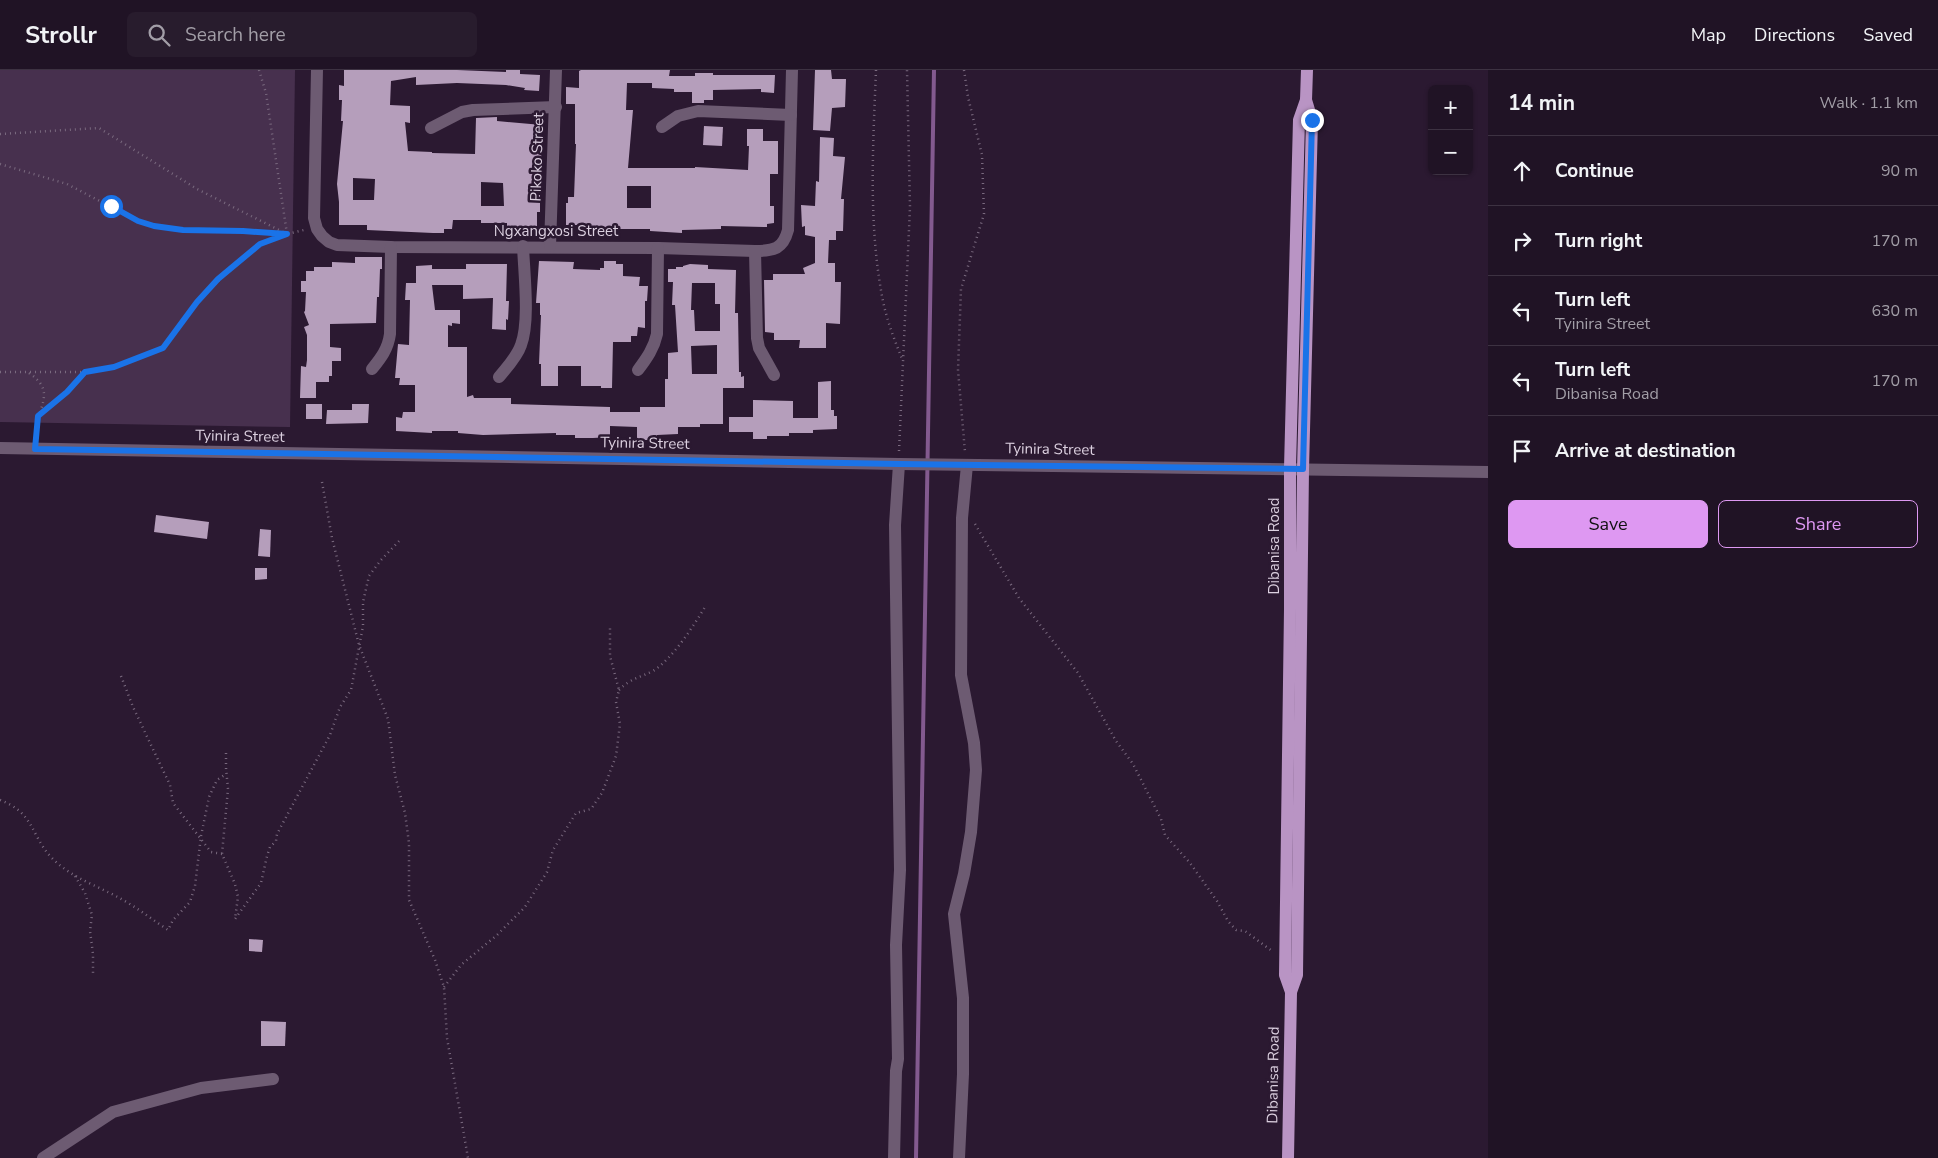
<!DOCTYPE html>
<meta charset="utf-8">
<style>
body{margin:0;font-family:"Nunito Sans",sans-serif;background:#281c2d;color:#f1f3f6}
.controls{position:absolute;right:15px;top:15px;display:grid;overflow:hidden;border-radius:8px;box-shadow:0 1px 4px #0004}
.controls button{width:45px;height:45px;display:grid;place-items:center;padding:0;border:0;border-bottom:1px solid #3d3242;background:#201325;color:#f1f3f6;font:25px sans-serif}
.stop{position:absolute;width:15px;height:15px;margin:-11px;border:4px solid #1a73e8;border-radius:50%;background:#fff}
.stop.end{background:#1a73e8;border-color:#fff;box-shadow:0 1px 5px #0008}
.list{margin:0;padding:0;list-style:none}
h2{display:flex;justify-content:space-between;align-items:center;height:65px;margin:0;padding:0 20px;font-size:21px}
h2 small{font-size:16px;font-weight:400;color:#a29ea7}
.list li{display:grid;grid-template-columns:32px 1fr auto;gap:15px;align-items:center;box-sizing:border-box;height:70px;padding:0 20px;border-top:1px solid #3d3242}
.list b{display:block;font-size:19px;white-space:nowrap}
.list p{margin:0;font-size:16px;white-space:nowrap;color:#a29ea7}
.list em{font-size:16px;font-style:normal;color:#a29ea7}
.actions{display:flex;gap:10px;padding:15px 20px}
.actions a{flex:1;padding:11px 0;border:1px solid #de98f2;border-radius:8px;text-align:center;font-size:18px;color:#de98f2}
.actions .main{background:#de98f2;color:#111}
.icon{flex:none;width:28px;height:28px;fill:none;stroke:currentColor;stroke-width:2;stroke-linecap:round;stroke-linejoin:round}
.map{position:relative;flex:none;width:1488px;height:1088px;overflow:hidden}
header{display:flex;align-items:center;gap:30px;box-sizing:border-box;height:70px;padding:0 25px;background:#201325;border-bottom:1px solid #3d3242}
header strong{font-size:24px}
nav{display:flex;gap:28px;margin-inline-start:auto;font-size:18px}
.search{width:350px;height:45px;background:#281c2d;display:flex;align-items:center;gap:12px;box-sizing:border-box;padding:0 18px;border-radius:8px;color:#a29ea7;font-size:19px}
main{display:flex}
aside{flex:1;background:#201325}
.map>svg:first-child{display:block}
.green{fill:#47304e}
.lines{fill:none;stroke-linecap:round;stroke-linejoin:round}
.stream{stroke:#835a8f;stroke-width:4}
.building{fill:#b59ebb;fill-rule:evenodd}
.path{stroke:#7a6a7f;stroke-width:2.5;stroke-dasharray:1 4;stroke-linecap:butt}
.minor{stroke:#6d5b72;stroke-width:12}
.major{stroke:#b994c4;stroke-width:12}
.route{stroke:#1a73e8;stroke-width:6}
.labels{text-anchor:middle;stroke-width:5;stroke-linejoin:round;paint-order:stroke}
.street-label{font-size:15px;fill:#dcd0e0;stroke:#2b1931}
</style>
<header>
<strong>Strollr</strong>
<div class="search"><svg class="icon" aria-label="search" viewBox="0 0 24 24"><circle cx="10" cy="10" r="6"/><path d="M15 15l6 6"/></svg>Search here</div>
<nav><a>Map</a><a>Directions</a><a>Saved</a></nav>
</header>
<main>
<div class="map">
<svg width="1488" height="1088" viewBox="0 0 1488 1088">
<rect width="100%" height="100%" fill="#2b1931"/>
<!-- green -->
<path class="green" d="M0 0H295L290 357 0 352Z"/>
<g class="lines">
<!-- stream -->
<path class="stream" d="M916 1088 934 0"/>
</g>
<!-- building -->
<g class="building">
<path d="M344 0H457L506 2V0H520V4L540 5 539 21 524 20 525 18 506 15 457 13 416 15V7L391 11 390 35 410 36V53L405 52 408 81 432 82V83L475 84 476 48 497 47V51L542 55 541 97H536V125H540V142H537V156L507 157V153H481V150H453L452 159H444V163H433L367 160V155H339V132L337 114 343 51H341L342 30H339V15L344 16ZM353 108 375 109 374 130H353ZM481 112 503 113 504 136H481Z"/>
<path d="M581 0H670L669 6H695V3H713V5H775L774 23 761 22V19L713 20V30H704V33H692V22H674V19L652 18V13H627L626 40H633L628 98H695V97L748 100 749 76H747V59H763V71H778V104H770V136H774V153L767 154V157L721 156V159L682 160V163L650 161V159H613V166L602 165V160H577V155H566V133H568V127H574L576 74H575V34H566V17L579 18V1ZM627 116H651V138H627Z"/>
<path d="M815 0H831L832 9H846L845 37 832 38 830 61 813 60Z"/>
<path d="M704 56 723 57 722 76 703 75Z"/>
<path d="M820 67 834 68 833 86 845 87 841 129H844L843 161H836V170H829L828 193H835V212H841L840 254 826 253V278H799L800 270H774V263L765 262 764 210H773V204H805L803 198 815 193V167L805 165V156L802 157 801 135 815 136 816 111 819 112Z"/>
<path d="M355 187H382V199H380L379 227H377L376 253 330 254V277L341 278V291H332V306H329V312H316V328H300L301 296 306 297 307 290V265L304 257 309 255 304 242 305 241 306 222H301V211H306V201H314V197H332V192L355 193Z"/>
<path d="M539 191 574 192 573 199 600 200V198H604V191H616V194H623V206L640 207 639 216H648L647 231H645V258L638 257 637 266H631V272H613L612 318H601V316H581V296H558V316H541V294H539L541 245H540V233H536Z"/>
<path d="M466 194H507L506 231H509L508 250 506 249V260L492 259 493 228 463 229V215H432L435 240H460V254L452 253V256L448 255V277H467V327L473 325 474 328H511V334L610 337V342H640V337H665V309H668V283L678 282 675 235H672L673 212H668V199H676V197H683V196L690 194 708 195V199L736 200 735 243H738L739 302H741V307L744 306V318H723V354H700V357H678V364L657 365V370H637V357L610 356V367L593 368H575V365H556V363L483 365 458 363V361H432V363L396 361V347L402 348 403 342H415V315H399L400 308H395L398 274 409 275 410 230H405L406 213H416V196L432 195V199H466ZM692 213H715V234H720V261H695L694 240H691ZM717 275V304H692L691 276Z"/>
<path d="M831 311V340H834V346H837V359L813 360V363H789V366H767V369H753V362H729V347H753V330L793 331V348H818V312Z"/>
<rect x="306" y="334" width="16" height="15"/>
<path d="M352 334H369L368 353 326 354 327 340H352Z"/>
<path d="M156 445 209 452 207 469 154 462Z"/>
<path d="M260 459 271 460 270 487 258 486Z"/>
<path d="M255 498H267V509L255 510Z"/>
<path d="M249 869 263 870 262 882 249 881Z"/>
<path d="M261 951 286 952 285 976H261Z"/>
</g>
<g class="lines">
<!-- path -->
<g class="path">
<path d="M259 0 266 23 287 164"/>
<path d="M876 0C873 76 868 156 883 231 887 251 895 271 902 289"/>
<path d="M964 0 968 27 982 85 984 144 961 219 958 300 965 382"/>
<path d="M0 64 99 58 197 119 287 164"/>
<path d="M0 94 67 114 138 151 154 156 183 160 243 161 285 164"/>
<path d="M0 302H85"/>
<path d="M29 303C48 316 46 326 39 345"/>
<path d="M36 367 38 346 67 322 85 302 114 297 163 278 197 232 238 192 261 174 287 164 304 160"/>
<path d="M899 381 910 137 907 0"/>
<path d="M322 412 332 468 359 575 388 649 395 705 405 743 409 773V830L435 890 444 917 447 968 468 1088"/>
<path d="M975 454 1019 528 1078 603 1116 671 1133 694 1161 749 1165 765 1190 793 1217 831 1228 851 1236 860 1245 861 1272 881"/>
<path d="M121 606 133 637 170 715 173 733 211 782 222 784"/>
<path d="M619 620C631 608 639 608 653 601 672 589 693 557 705 537"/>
<path d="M226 683V698L228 719 222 784 235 814 238 827 235 849 261 813 267 786 270 777 276 771 277 764 330 665 340 637 351 620 363 556V532L369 506 381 490 401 469"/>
<path d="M0 730C34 743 30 763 50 786 70 808 99 816 123 830 139 839 153 850 168 860L173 850 190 832 195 816 201 766 209 727 217 710 226 704"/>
<path d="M75 806 85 823 92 845 90 861 93 884V906"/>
<path d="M444 917 461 895 497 865 525 837 547 802 553 780 576 743 591 739 602 723 616 686 620 654 616 632 619 620 610 586V558"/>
</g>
<!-- minor -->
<g class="minor">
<path d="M317 0 314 148 317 159 322 166 329 172 337 175 391 177 658 178 755 181C774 181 783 179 788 160L792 0"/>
<path d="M662 57 678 46 698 41 791 45"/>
<path d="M431 58 462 42 473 40 556 37"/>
<path d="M550 176 556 0"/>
<path d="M755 181 757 268 759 278 774 305"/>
<path d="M372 299C381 288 388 279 390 264L391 177"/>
<path d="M638 300C647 288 654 278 657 264L658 178"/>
<path d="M499 307C507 297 517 287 521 275 530 251 524 203 523 176"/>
<path d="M0 378 899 394 1488 402"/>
<path d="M43 1088 113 1042 201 1018 273 1009"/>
<path d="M894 1088 896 1001 898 989 896 875 900 800 895 455 899 394"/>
<path d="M959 1088 963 1004V928L954 844 964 804 971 762 976 700 974 673 961 605 962 448 967 395"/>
</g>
<!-- major -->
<g class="major">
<path d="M1291 922 1297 905 1303 399 1312 50 1306 30 1307 0"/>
<path d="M1288 1088 1291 922 1285 905 1290 539V398L1299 50 1306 30"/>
</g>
</g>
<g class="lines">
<!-- route -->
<path class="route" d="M111 136 138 151 154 156 183 160 243 161 287 164 260 174 218 209 197 232 163 278 114 297 85 302 67 322 38 346 35 379 899 394 1303 399 1312 50"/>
</g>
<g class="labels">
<!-- street labels -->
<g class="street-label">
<text transform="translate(537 87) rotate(-88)" y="5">Pikoko Street</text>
<text x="556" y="166">Ngxangxosi Street</text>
<text transform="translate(240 366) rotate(1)" y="5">Tyinira Street</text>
<text transform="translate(645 373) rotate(1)" y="5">Tyinira Street</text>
<text transform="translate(1050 379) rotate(1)" y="5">Tyinira Street</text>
<text transform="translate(1274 476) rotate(-90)" y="5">Dibanisa Road</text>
<text transform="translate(1273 1005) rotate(-89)" y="5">Dibanisa Road</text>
</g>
</g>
</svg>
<div class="controls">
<button>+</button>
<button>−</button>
</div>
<div class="stop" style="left:111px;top:136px"></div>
<div class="stop end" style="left:1312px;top:50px"></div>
</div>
<aside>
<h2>14 min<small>Walk · 1.1 km</small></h2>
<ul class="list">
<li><svg class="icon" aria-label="ahead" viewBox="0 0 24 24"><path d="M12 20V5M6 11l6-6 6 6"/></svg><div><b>Continue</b></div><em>90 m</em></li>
<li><svg class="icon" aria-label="right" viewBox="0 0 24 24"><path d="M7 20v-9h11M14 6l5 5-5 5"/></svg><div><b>Turn right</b></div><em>170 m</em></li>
<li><svg class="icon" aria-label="left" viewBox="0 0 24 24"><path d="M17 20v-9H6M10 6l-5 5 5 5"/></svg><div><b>Turn left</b><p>Tyinira Street</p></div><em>630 m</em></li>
<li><svg class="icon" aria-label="left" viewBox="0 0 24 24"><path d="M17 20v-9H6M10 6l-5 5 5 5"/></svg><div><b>Turn left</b><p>Dibanisa Road</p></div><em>170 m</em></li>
<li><svg class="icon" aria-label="arrive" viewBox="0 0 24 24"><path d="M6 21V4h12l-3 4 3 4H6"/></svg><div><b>Arrive at destination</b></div></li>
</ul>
<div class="actions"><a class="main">Save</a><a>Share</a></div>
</aside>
</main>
